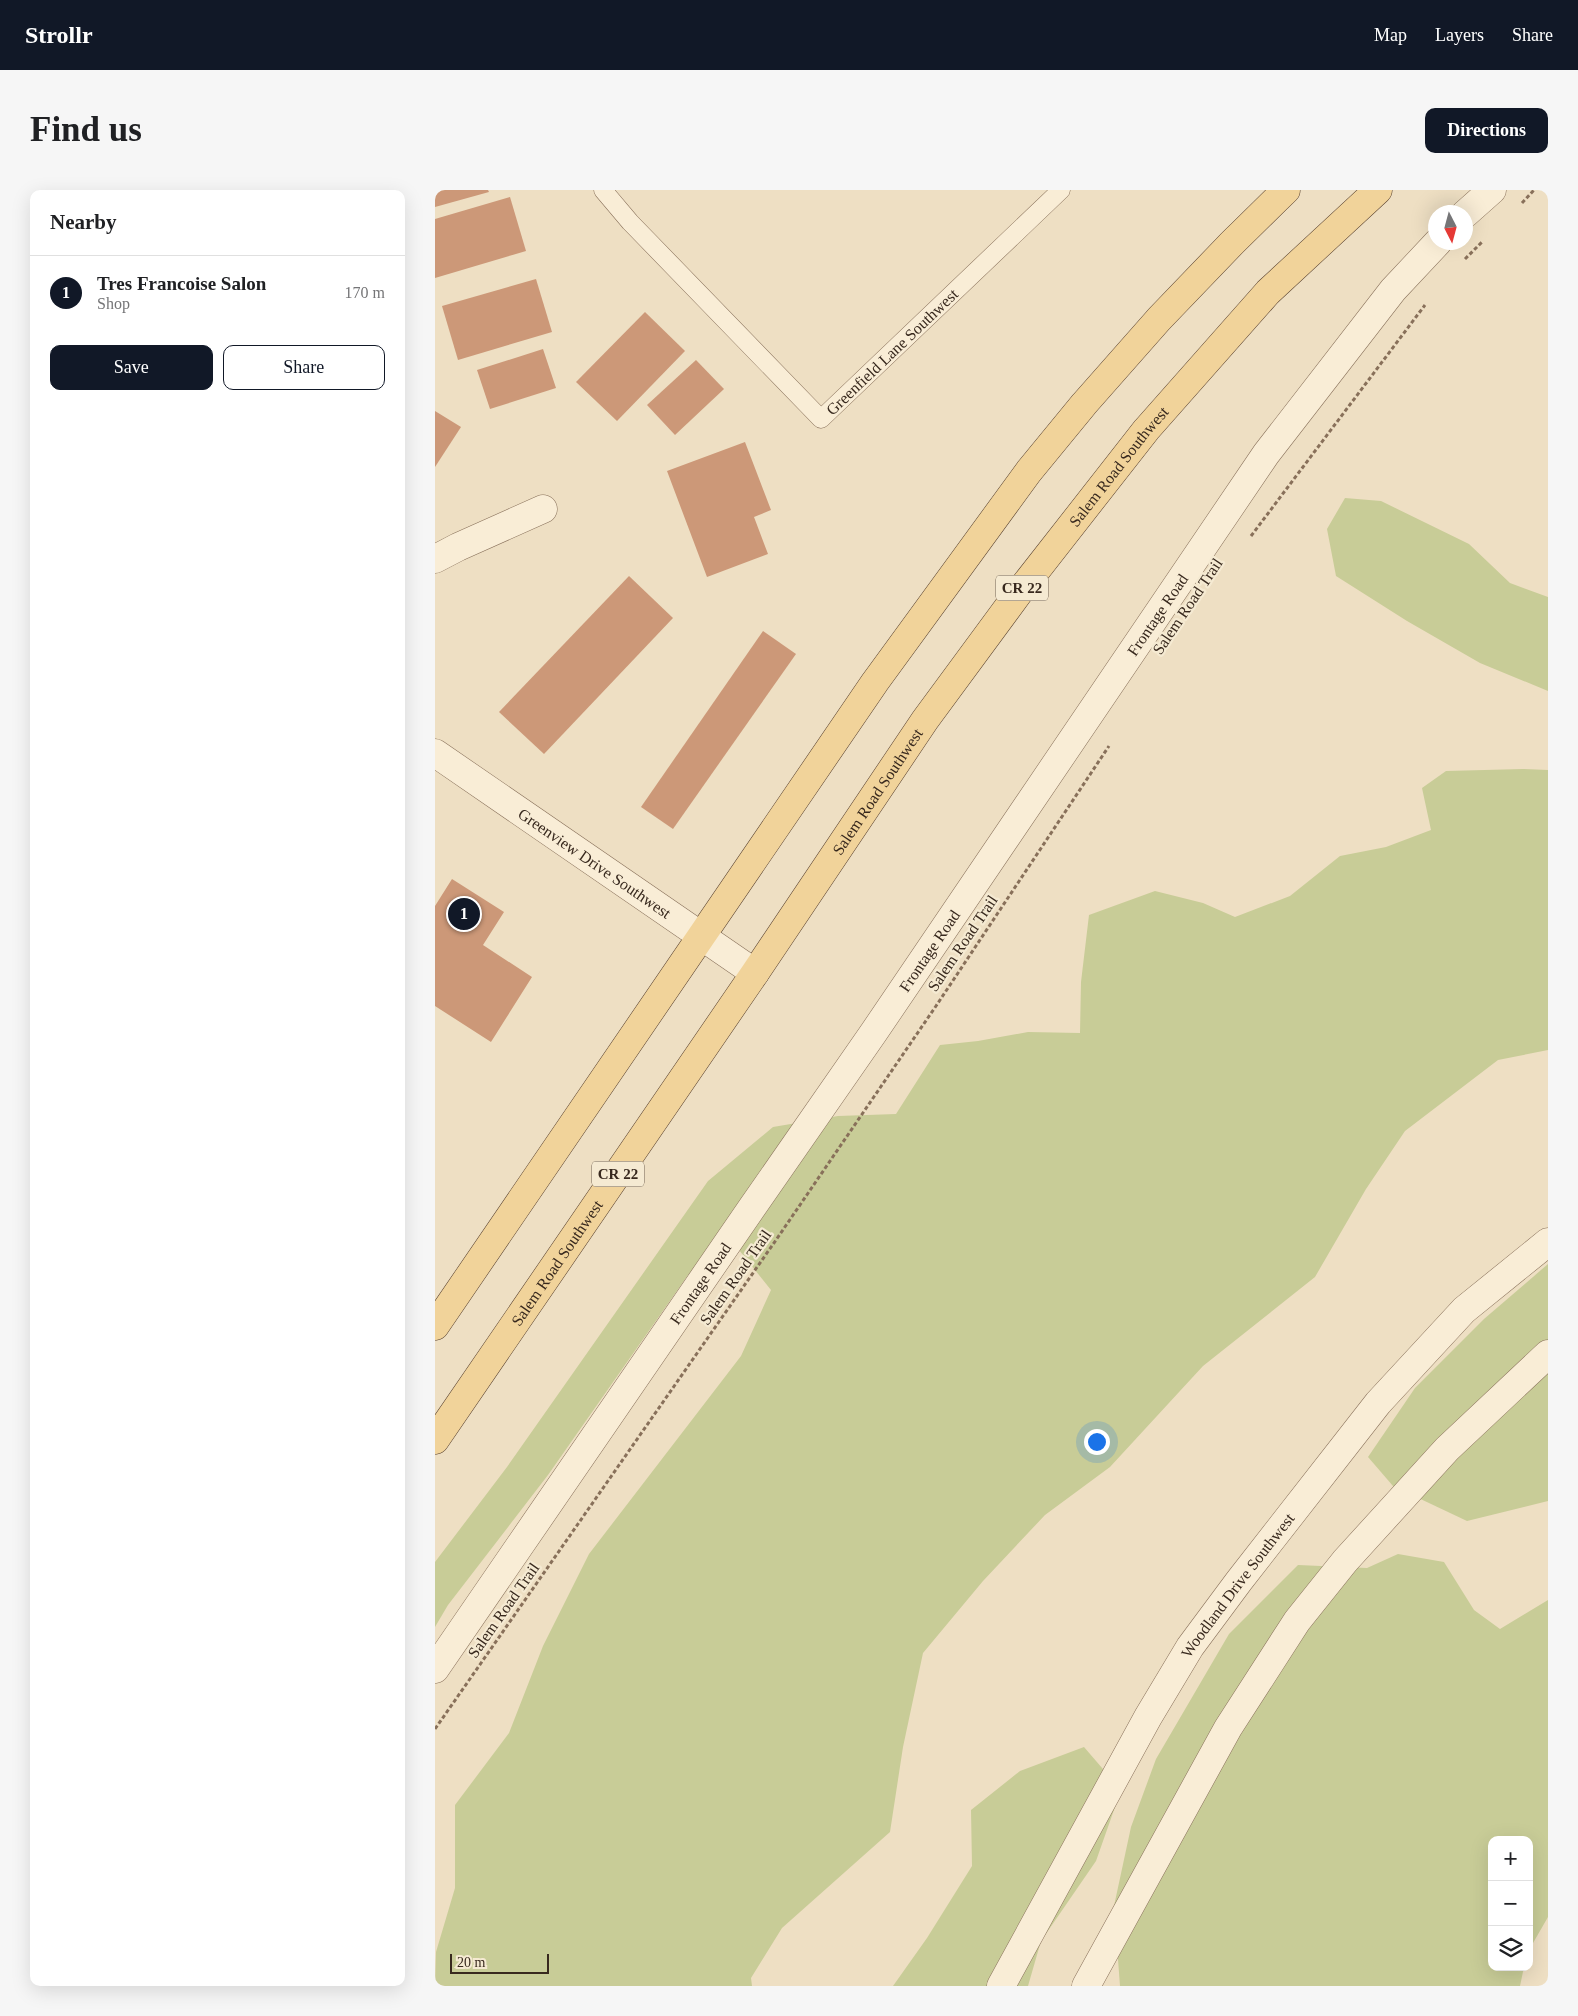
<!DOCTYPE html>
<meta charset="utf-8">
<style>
body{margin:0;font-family:"Times New Roman",serif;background:#f6f6f6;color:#202124}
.controls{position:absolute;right:15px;bottom:15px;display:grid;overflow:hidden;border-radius:10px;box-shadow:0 5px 20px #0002}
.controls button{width:45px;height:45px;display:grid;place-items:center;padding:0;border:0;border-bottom:1px solid #e0e0e0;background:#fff;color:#202124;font:25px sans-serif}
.compass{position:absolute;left:993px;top:15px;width:45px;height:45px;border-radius:50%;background:#fff;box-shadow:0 5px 20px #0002;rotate:174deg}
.scale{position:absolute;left:15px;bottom:12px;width:99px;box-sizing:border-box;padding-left:5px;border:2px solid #38291e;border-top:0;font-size:14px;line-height:18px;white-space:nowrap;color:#38291e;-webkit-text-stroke:4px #f5ead2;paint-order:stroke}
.you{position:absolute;left:661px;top:1251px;width:18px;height:18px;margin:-12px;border:4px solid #fff;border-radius:50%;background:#1a73e8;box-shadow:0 0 0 8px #1a73e833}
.badge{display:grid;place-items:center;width:32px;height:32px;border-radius:50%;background:#111827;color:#fff;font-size:16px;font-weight:700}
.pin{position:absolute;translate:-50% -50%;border:2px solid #fff;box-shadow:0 1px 5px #0006}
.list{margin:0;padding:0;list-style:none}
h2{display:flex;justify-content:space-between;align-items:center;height:65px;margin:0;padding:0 20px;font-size:21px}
h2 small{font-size:16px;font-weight:400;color:#757577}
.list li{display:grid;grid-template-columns:32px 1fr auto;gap:15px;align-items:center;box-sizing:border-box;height:75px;padding:0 20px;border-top:1px solid #e0e0e0}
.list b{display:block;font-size:19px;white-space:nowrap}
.list p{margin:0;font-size:16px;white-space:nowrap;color:#757577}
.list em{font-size:16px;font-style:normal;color:#757577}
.actions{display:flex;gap:10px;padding:15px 20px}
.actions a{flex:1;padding:11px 0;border:1px solid #111827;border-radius:10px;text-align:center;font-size:18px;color:#111827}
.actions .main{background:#111827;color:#fff}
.icon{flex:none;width:28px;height:28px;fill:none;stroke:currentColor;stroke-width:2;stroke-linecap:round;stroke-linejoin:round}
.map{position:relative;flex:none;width:1113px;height:1796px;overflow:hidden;border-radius:10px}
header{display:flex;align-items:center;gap:30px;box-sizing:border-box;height:70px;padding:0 25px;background:#111827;color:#fff}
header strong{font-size:24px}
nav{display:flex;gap:28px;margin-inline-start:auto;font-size:18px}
.intro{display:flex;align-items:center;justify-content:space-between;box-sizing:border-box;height:120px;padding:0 30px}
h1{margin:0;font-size:35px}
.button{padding:12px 22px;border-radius:10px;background:#111827;color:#fff;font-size:18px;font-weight:700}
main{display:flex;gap:30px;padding:0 30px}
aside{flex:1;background:#fff;border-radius:10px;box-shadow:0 5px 20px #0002}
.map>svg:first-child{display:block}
.green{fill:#c8cc97}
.building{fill:#cc9878}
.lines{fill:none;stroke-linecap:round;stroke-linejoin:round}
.service-casing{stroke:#88705a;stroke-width:19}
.minor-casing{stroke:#88705a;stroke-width:29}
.primary-casing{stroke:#563f2e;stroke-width:29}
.path{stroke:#88705a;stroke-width:3;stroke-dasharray:4 2.5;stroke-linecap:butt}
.service{stroke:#f9edd6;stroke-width:18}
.minor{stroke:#f9edd6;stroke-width:28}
.primary{stroke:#f1d39a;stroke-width:28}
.labels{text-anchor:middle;stroke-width:4.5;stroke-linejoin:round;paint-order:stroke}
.shield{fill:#f5ead2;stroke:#716354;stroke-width:1}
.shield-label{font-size:15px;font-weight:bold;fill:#38291e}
.street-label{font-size:16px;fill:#38291e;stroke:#f5ead2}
</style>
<header>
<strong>Strollr</strong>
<nav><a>Map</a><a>Layers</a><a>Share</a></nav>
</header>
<div class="intro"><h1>Find us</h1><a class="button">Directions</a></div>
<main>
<aside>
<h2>Nearby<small></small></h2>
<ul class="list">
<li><span class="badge">1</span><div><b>Tres Francoise Salon</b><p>Shop</p></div><em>170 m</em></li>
</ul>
<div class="actions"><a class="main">Save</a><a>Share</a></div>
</aside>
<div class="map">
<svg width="1113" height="1796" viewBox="0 0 1113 1796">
<rect width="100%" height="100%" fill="#eedfc3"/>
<!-- green -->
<g class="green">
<path d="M910 308 946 311 1034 354 1075 393 1113 407V501L1045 473 972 431 901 386 892 339Z"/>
<path d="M1088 579 1113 580V860L1063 870 970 941 931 999 880 1087 768 1176 675 1277 610 1325 548 1391 488 1463 468 1557 455 1642 347 1738 316 1788 317 1796H0L1 1762 20 1698V1615L74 1543 108 1456 154 1364 306 1166 336 1100 304 1060 253 1085 113 1285 13 1415 0 1437V1372L72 1277 273 991 338 937 403 926 461 924 505 855 543 851 593 842 645 843 646 792 654 725 720 701 768 713 800 727 855 706 905 666 951 657 996 640 987 598 1011 581Z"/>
<path d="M1113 1074V1311L1032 1331 958 1296 933 1267 980 1198 1049 1129Z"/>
<path d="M963 1364 1009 1372 1039 1420 1065 1439 1113 1410V1727L1094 1760V1650H1057V1777H1089L1085 1796H685L679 1716 696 1637 721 1569 794 1444 863 1375 932 1378Z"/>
<path d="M649 1557 686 1600 661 1671 606 1751 593 1796H458L492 1748 537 1676 536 1620 585 1581Z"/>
</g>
<!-- building -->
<g class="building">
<path d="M0 0H53L54 2 0 17Z"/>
<path d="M75 7 91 61 0 88V29Z"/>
<path d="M101 89 117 142 23 170 7 116Z"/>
<path d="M210 122 250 161 182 231 141 192Z"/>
<path d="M108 159 121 198 55 219 42 180Z"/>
<path d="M261 170 289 199 240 245 212 215Z"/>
<path d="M0 221 26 237 0 277Z"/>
<path d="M310 252 336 320 319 327 333 364 272 387 232 281Z"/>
<path d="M194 386 238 428 109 564 64 522Z"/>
<path d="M328 441 361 464 238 639 206 617Z"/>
<path d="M17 689 69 722 48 755 97 787 56 852 0 816V716Z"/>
</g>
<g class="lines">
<!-- service casing -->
<g class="service-casing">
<g id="service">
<path id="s1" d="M168 0 195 32 386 229 626 0"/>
</g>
</g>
<!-- minor casing -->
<g class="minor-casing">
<g id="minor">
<path d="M1030 24 1057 0"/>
<path d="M0 369 23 357 108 319"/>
<path id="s2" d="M0 563 320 783"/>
<path id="s3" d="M0 1479 316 1019 439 842 831 264 958 100 1003 52"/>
<path id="s4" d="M566 1796 713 1527 755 1457 804 1391 943 1213 1029 1120 1113 1052"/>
<path d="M651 1796 793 1538 862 1431 910 1371 1012 1259 1113 1164"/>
</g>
</g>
<!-- primary casing -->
<g class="primary-casing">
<g id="primary">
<path d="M0 1136 440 492 594 281 649 214 724 129 797 53 851 0"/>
<path id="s5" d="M0 1250 320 783 490 530 585 401 711 240 833 102 943 0"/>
</g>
</g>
<!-- path -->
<g class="path">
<path d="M1087 13 1099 0"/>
<path d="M1030 69 1048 51"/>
<path d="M816 346 990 115"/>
<path d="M0 1539 341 1050 501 816 674 556"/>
</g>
<!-- service -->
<use href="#service" class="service"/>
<!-- minor -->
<use href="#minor" class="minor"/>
<!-- primary -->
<use href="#primary" class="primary"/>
</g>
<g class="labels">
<!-- shield labels -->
<g class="shield">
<rect x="561" y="385.5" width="52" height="25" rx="4"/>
<rect x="157" y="971.5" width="52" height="25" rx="4"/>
</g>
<g class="shield-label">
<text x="587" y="403">CR 22</text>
<text x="183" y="989">CR 22</text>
</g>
<!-- street labels -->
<g class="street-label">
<text dy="6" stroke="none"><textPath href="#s1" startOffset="414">Greenfield Lane Southwest</textPath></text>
<text dy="6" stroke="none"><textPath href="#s5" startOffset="1190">Salem Road Southwest</textPath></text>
<text transform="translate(752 416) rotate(-56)" y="6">Salem Road Trail</text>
<text dy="6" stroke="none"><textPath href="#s3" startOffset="1278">Frontage Road</textPath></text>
<text dy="6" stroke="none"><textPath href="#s5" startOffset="785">Salem Road Southwest</textPath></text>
<text dy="6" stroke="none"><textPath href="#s2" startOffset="194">Greenview Drive Southwest</textPath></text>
<text transform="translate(527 753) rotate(-56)" y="6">Salem Road Trail</text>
<text dy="6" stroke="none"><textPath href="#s3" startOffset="872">Frontage Road</textPath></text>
<text dy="6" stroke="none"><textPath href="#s5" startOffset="215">Salem Road Southwest</textPath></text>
<text transform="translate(300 1087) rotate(-55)" y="6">Salem Road Trail</text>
<text dy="6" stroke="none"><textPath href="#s3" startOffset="468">Frontage Road</textPath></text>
<text dy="6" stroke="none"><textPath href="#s4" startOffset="466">Woodland Drive Southwest</textPath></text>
<text transform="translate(68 1420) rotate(-55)" y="6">Salem Road Trail</text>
</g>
</g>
</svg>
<div class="controls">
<button>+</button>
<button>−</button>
<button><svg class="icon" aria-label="layers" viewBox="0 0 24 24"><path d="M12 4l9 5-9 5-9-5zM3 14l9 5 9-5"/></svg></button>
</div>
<svg class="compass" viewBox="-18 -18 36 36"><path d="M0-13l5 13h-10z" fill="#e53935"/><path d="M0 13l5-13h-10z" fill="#757577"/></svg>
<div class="scale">20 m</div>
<div class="you"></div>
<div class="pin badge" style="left:29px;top:724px">1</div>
</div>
</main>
